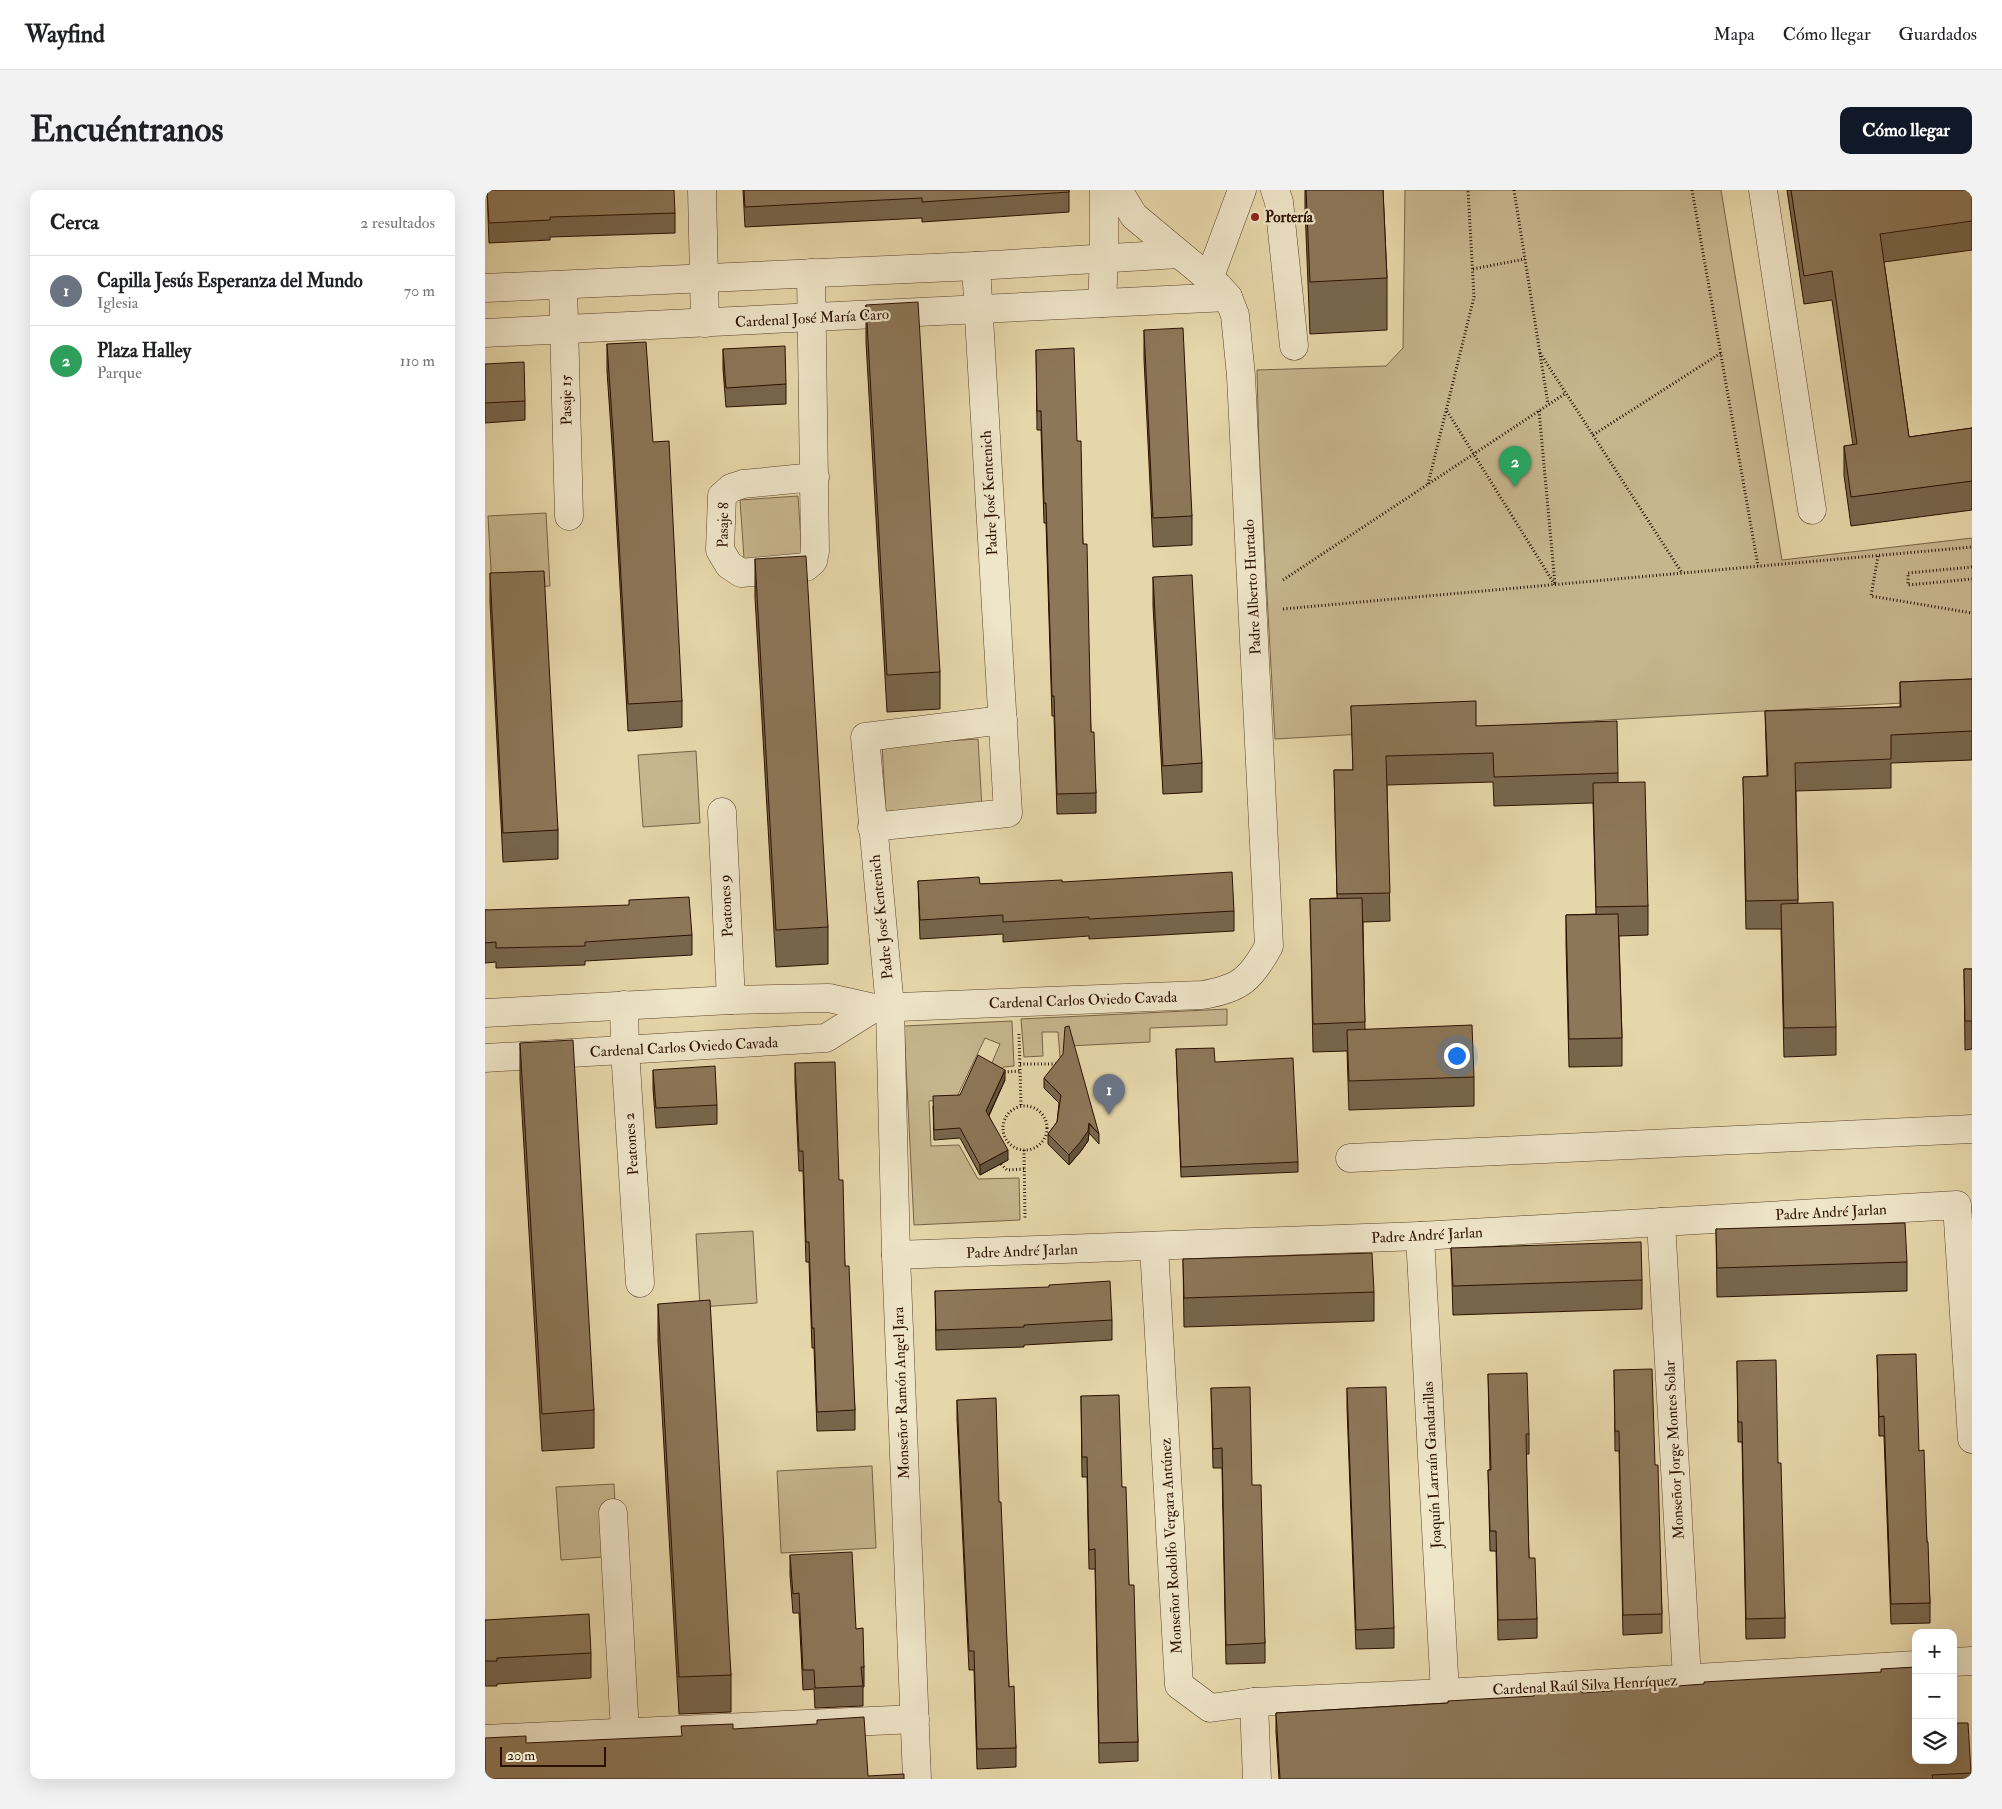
<!DOCTYPE html>
<html lang="es">
<meta charset="utf-8">
<style>
body{margin:0;font-family:"IM FELL Double Pica",serif;background:#f2f2f2;color:#202124}
.controls{position:absolute;right:15px;bottom:15px;display:grid;overflow:hidden;border-radius:10px;box-shadow:0 5px 20px #0002}
.controls button{width:45px;height:45px;display:grid;place-items:center;padding:0;border:0;border-bottom:1px solid #e0e0e0;background:#fff;color:#202124;font:25px sans-serif}
.scale{position:absolute;left:15px;bottom:12px;width:106px;box-sizing:border-box;padding-left:5px;border:2px solid #2b1000;border-top:0;font-size:14px;line-height:18px;white-space:nowrap;color:#2b1000;-webkit-text-stroke:4px #efe5c8;paint-order:stroke}
.you{position:absolute;left:971px;top:865px;width:18px;height:18px;margin:-12px;border:4px solid #fff;border-radius:50%;background:#1a73e8;box-shadow:0 0 0 8px #1a73e833}
.badge{display:grid;place-items:center;width:32px;height:32px;border-radius:50%;background:#111827;color:#fff;font-size:16px;font-weight:700}
.pin{position:absolute;translate:-50% -41px;filter:drop-shadow(0 1px 2px #0008)}
.pin::after{content:'';position:absolute;top:26px;width:18px;height:15px;background:inherit;clip-path:polygon(0 0,100% 0,50% 100%)}
.list{margin:0;padding:0;list-style:none}
h2{display:flex;justify-content:space-between;align-items:center;height:65px;margin:0;padding:0 20px;font-size:21px}
h2 small{font-size:16px;font-weight:400;color:#757577}
.list li{display:grid;grid-template-columns:32px 1fr auto;gap:15px;align-items:center;box-sizing:border-box;height:70px;padding:0 20px;border-top:1px solid #e0e0e0}
.list b{display:block;font-size:19px;white-space:nowrap}
.list p{margin:0;font-size:16px;white-space:nowrap;color:#757577}
.list em{font-size:16px;font-style:normal;color:#757577}
.icon{flex:none;width:28px;height:28px;fill:none;stroke:currentColor;stroke-width:2;stroke-linecap:round;stroke-linejoin:round}
.map{position:relative;flex:none;width:1487px;height:1589px;overflow:hidden;border-radius:10px}
header{display:flex;align-items:center;gap:30px;box-sizing:border-box;height:70px;padding:0 25px;background:#fff;border-bottom:1px solid #e0e0e0}
header strong{font-size:24px}
nav{display:flex;gap:28px;margin-inline-start:auto;font-size:18px}
.intro{display:flex;align-items:center;justify-content:space-between;box-sizing:border-box;height:120px;padding:0 30px}
h1{margin:0;font-size:35px}
.button{padding:12px 22px;border-radius:10px;background:#111827;color:#fff;font-size:18px;font-weight:700}
main{display:flex;gap:30px;padding:0 30px}
aside{flex:1;background:#fff;border-radius:10px;box-shadow:0 5px 20px #0002}
.map>svg:first-child{display:block}
.green{fill:#c6b58d;stroke:#786246}
.lines{fill:none;stroke-linecap:round;stroke-linejoin:round}
.minor-casing{stroke:#5a422a;stroke-width:29}
.path{stroke:#2b1000;stroke-width:3;stroke-dasharray:1 2.5;stroke-linecap:butt}
.minor{stroke:#efe5c8;stroke-width:28}
.wall{fill:#78664c;stroke:#2b1000}
.shaded-wall{fill:#62533e;stroke:#2b1000}
.building{fill:#8c7758;stroke:#2b1000}
.poi-dot{fill:#8f2418;stroke:#efe5c8;stroke-width:2}
.labels{text-anchor:middle;stroke-width:4.5;stroke-linejoin:round;paint-order:stroke}
.poi-label{font-size:15px;font-weight:bold;fill:#2b1000;stroke:#efe5c8;text-anchor:start}
.street-label{font-size:15px;fill:#2b1000;stroke:#efe5c8}
</style>
<header>
<strong>Wayfind</strong>
<nav><a>Mapa</a><a>Cómo llegar</a><a>Guardados</a></nav>
</header>
<div class="intro"><h1>Encuéntranos</h1><a class="button">Cómo llegar</a></div>
<main>
<aside>
<h2>Cerca<small>2 resultados</small></h2>
<ul class="list">
<li><span class="badge" style="background:#6b7280">1</span><div><b>Capilla Jesús Esperanza del Mundo</b><p>Iglesia</p></div><em>70 m</em></li>
<li><span class="badge" style="background:#2e9e5b">2</span><div><b>Plaza Halley</b><p>Parque</p></div><em>110 m</em></li>
</ul>
</aside>
<div class="map">
<svg width="1487" height="1589" viewBox="0 0 1487 1589">
<rect width="100%" height="100%" fill="#e6d7aa"/>
<filter id="stains"><feTurbulence type="fractalNoise" baseFrequency=".004" numOctaves="4"/><feColorMatrix values="0 0 0 0 .2 0 0 0 0 .09 0 0 0 0 .02 0 0 0 .5 -.17"/></filter>
<radialGradient id="worn" r=".72"><stop offset=".6" stop-color="#630" stop-opacity="0"/><stop offset="1" stop-color="#630" stop-opacity=".3"/></radialGradient>
<!-- green -->
<g class="green">
<path d="M920 0H1236L1297 370 1487 348V509L790 549 774 259 772 180 901 176 918 158Z"/>
<path d="M313 306 318 379 260 383 255 310Z"/>
<path d="M61 323 65 396 7 399 3 326Z"/>
<path d="M493 549 497 617 401 624 397 555Z"/>
<path d="M211 561 215 633 158 637 153 565Z"/>
<path d="M742 819V835L665 838V852L583 856 584 867H575L573 842H557L558 866 539 867 536 829Z"/>
<path d="M527 831 529 876 519 877 514 881 506 875 515 854 500 848 471 909 444 911 446 956 474 955 493 989 534 988 535 1030 429 1035 419 836Z"/>
<path d="M268 1041 272 1113 215 1117 211 1044Z"/>
<path d="M387 1276 391 1358 296 1363 292 1281Z"/>
<path d="M129 1294 133 1366 76 1370 71 1297Z"/>
</g>
<g class="lines">
<!-- minor casing -->
<g class="minor-casing">
<g id="minor">
<path d="M217 0 220 133"/>
<path d="M790 0 794 12 809 156"/>
<path d="M1278 0 1327 320"/>
<path d="M326 83 330 361 328 371 321 377 256 383 244 375 235 360 237 306 246 298 258 294 330 287"/>
<path d="M724 89 757 0"/>
<path d="M78 95 84 326"/>
<path d="M0 98 491 76 694 64"/>
<path d="M617 113 619 68V0"/>
<path d="M0 143 743 107"/>
<path d="M237 622 246 810"/>
<path d="M387 637 523 623 491 76"/>
<path d="M139 815 140 860 155 1093"/>
<path d="M0 823 246 810 344 808 389 818 717 805C755 799 766 789 784 756L756 186 750 125 743 107 733 96 649 26 633 0"/>
<path d="M0 868 341 848 389 818"/>
<path d="M865 968 1487 939"/>
<path d="M1176 1032 1202 1489"/>
<path d="M935 1046 960 1503"/>
<path d="M669 1057 694 1495 725 1518 769 1512 960 1503 1431 1475"/>
<path d="M411 1065 935 1046 1472 1015 1487 1249"/>
<path d="M128 1323 140 1542"/>
<path d="M1468 1472 1487 1471"/>
<path d="M769 1512 772 1589"/>
<path d="M0 1549 430 1529"/>
<path d="M432 1589 411 1065 405 817 380 547 518 530"/>
</g>
</g>
<!-- path -->
<g class="path">
<path d="M1029 0 1063 214"/>
<path d="M1207 0 1273 376"/>
<path d="M988 79 1040 69"/>
<path d="M1055 163 1197 383"/>
<path d="M962 221 1070 395"/>
<path d="M1054 221 1070 394"/>
<path d="M1108 245 1236 163"/>
<path d="M943 294 989 107 983 0"/>
<path d="M1393 366 1386 406 1487 423"/>
<path d="M1487 377 1423 383V395L1487 389"/>
<path d="M798 390 1081 203"/>
<path d="M798 419 1487 357"/>
<path d="M534 844 536 915"/>
<path d="M535 874H572"/>
<path d="M517 885 520 882 536 881"/>
<circle cx="540" cy="938" r="22"/>
<path d="M539 960 540 1028"/>
<path d="M516 974 522 980 539 979"/>
</g>
<!-- minor -->
<use href="#minor" class="minor"/>
</g>
<!-- wall -->
<g class="wall">
<path d="M2 0 190 23V43L65 47V50L4 53Z"/>
<path d="M258 0H584V22L437 32V28L260 37Z"/>
<path d="M820 0H898L902 88V140L825 144 820 18Z"/>
<path d="M1302 0H1487V60L1399 72 1424 247 1487 238V320L1366 336 1359 285V256L1368 255 1347 110 1319 114Z"/>
<path d="M381 115 455 482V519L402 522 381 152Z"/>
<path d="M659 140 707 326V355L668 357 659 169Z"/>
<path d="M122 154 197 511V537L143 541 128 269 122 181Z"/>
<path d="M238 159 301 194V214L241 217 238 179Z"/>
<path d="M551 160 592 251 598 354 606 542 611 603V623L572 624 569 526H567L561 333H559L556 240H552Z"/>
<path d="M0 174 40 211V230L0 233Z"/>
<path d="M270 369 343 737V774L291 777 270 407Z"/>
<path d="M5 383 73 640V669L18 672 5 412Z"/>
<path d="M668 387 717 573V602L678 604 668 416Z"/>
<path d="M1487 489V570L1406 573V598L1311 601 1313 714 1351 837V865L1299 867 1296 739H1261L1258 587 1282 586 1280 521 1415 517V492Z"/>
<path d="M866 516 991 536 1133 583V593L1163 716V745L1134 746 1137 848V876L1084 877 1081 753V725L1111 724 1108 613 1009 616 1008 592 902 595 905 731 878 732 880 839 989 887V916L864 920 862 861 828 862 825 709 852 708 849 580H868Z"/>
<path d="M433 691 495 694 577 692 749 721V741L604 749V746L518 752V744L435 749Z"/>
<path d="M0 720 207 745V765L100 771V775L11 778V772L0 773Z"/>
<path d="M1479 779H1487V859L1480 860Z"/>
<path d="M35 853 109 1220V1258L57 1261 35 890Z"/>
<path d="M691 859 730 872 813 972V982L696 987Z"/>
<path d="M310 873 354 990 370 1220V1240L332 1241 329 1158H327L324 1072H321L318 981H314L310 893Z"/>
<path d="M168 880 232 915V934L171 938 168 899Z"/>
<path d="M559 888 614 944V954L604 943 603 951 596 961 584 975 563 954V944L572 932 574 913 559 898Z"/>
<path d="M520 890 504 926 523 970 495 985 475 948 449 950 448 916 475 905Z"/>
<path d="M1231 1039 1422 1072V1101L1232 1107Z"/>
<path d="M966 1058 1157 1090V1119L968 1125Z"/>
<path d="M698 1069 889 1102V1131L699 1137Z"/>
<path d="M450 1101 627 1130V1150L539 1155V1157L451 1160Z"/>
<path d="M173 1114 246 1485V1522L194 1524 173 1151Z"/>
<path d="M1392 1165 1434 1261 1442 1352 1445 1413V1433L1406 1434 1399 1246H1394Z"/>
<path d="M1252 1171 1293 1273 1300 1428V1448L1261 1449 1257 1252H1253Z"/>
<path d="M1129 1180 1170 1275 1177 1424V1443L1138 1445 1134 1261H1130Z"/>
<path d="M1003 1184 1044 1244V1264H1041L1044 1368 1052 1429V1448L1013 1450 1011 1361H1005L1003 1280H1005Z"/>
<path d="M726 1198 767 1295 780 1453V1473L741 1474 737 1278H728Z"/>
<path d="M862 1198 909 1438V1458L871 1459 862 1218Z"/>
<path d="M596 1206 637 1297 644 1395 653 1552V1571L614 1573 610 1379H604L602 1287H597Z"/>
<path d="M472 1210 514 1312 524 1497 531 1558V1577L492 1579 489 1480H484L472 1229Z"/>
<path d="M305 1365 371 1439 379 1477V1497H378V1516L330 1518 329 1499 318 1500 314 1423H308L305 1385Z"/>
<path d="M0 1430 106 1463V1488L12 1494V1496H0Z"/>
<path d="M1097 1503 1431 1570 1486 1583V1589H794L791 1542V1523L963 1513Z"/>
</g>
<!-- shaded-wall -->
<g class="shaded-wall">
<path d="M520 880V890L501 931V921Z"/>
<path d="M604 933V943L603 951 596 961 584 975V965Z"/>
<path d="M523 960V970L495 985V975Z"/>
</g>
<!-- building -->
<g class="building">
<path d="M2 0H189L190 23 65 27V30L4 33Z"/>
<path d="M259 0H584V2L437 12V8L260 17Z"/>
<path d="M821 0H898L902 88 825 92Z"/>
<path d="M1306 0H1487V31L1395 44 1424 247 1487 238V291L1366 307 1359 256 1372 254 1347 81 1319 86Z"/>
<path d="M433 112 455 482 402 485 381 115Z"/>
<path d="M698 138 707 326 668 328 659 140Z"/>
<path d="M161 152 168 252 184 251 197 511 143 514 128 242 122 154Z"/>
<path d="M300 156 301 194 241 198 238 159Z"/>
<path d="M589 158 592 251H596L598 354H602L606 542H609L611 603 572 604 569 506H567L561 313H559L556 221H552L551 160Z"/>
<path d="M39 172 40 211 0 213V174Z"/>
<path d="M321 366 343 737 291 740 270 369Z"/>
<path d="M59 381 73 640 18 643 5 383Z"/>
<path d="M707 385 717 573 678 576 668 387Z"/>
<path d="M1487 489V541L1406 545V569L1310 573 1313 710 1261 711 1258 587 1283 586 1280 521 1416 517 1415 492Z"/>
<path d="M991 511V536L1132 531 1133 583 1009 587 1008 563 901 566 905 703 852 704 849 580H868L866 516Z"/>
<path d="M1160 592 1163 716 1111 717 1108 593Z"/>
<path d="M747 682 749 721 604 729V727L518 732V725L435 730 433 691 494 687 495 694 577 690V692Z"/>
<path d="M204 707 207 745 100 752V756L11 758V752L0 753V720L144 715V710Z"/>
<path d="M877 708 880 832 828 834 825 709Z"/>
<path d="M1348 712 1351 837 1299 838 1296 714Z"/>
<path d="M1133 724 1137 848 1084 849 1081 725Z"/>
<path d="M1479 779H1487V831H1480Z"/>
<path d="M987 835 989 887 864 891 862 840Z"/>
<path d="M584 836 614 944 604 933 603 941 596 951 584 965 563 944 572 932 576 905 559 888 578 864 580 837Z"/>
<path d="M88 850 109 1220 57 1224 35 853Z"/>
<path d="M729 858 730 872 808 868 813 972 696 977 691 859Z"/>
<path d="M493 865 520 880 501 921 523 960 495 975 475 938 449 940 448 906 475 905Z"/>
<path d="M350 872 354 990H358L360 1076H364L370 1220 332 1222 329 1138H327L324 1052H321L318 961H314L310 873Z"/>
<path d="M230 876 232 915 171 918 168 880Z"/>
<path d="M1420 1033 1422 1072 1232 1078 1231 1039Z"/>
<path d="M1156 1052 1157 1090 968 1096 966 1058Z"/>
<path d="M887 1063 889 1102 699 1108 698 1069Z"/>
<path d="M625 1091 627 1130 539 1135V1137L451 1140 450 1101 564 1097V1095Z"/>
<path d="M225 1110 246 1485 194 1487 173 1114Z"/>
<path d="M1431 1164 1434 1261 1439 1260 1442 1352H1443L1445 1413 1406 1414 1399 1226 1394 1227 1392 1165Z"/>
<path d="M1291 1170 1293 1273H1296L1300 1428 1261 1429 1257 1232H1253L1252 1171Z"/>
<path d="M1167 1179 1170 1275H1173L1177 1424 1138 1425 1134 1241H1130L1129 1180Z"/>
<path d="M1042 1183 1044 1244H1041L1044 1368H1050L1052 1429 1013 1430 1011 1341H1005L1003 1280H1006L1003 1184Z"/>
<path d="M765 1197 767 1295H776L780 1453 741 1455 737 1258 728 1259 726 1198Z"/>
<path d="M901 1197 909 1438 871 1440 862 1198Z"/>
<path d="M634 1205 637 1297H641L644 1395H649L653 1552 614 1553 610 1359 604 1360 602 1267H597L596 1206Z"/>
<path d="M511 1208 514 1312H516L524 1497 529 1496 531 1558 492 1559 489 1461H484L472 1210Z"/>
<path d="M367 1362 371 1439 378 1438 379 1477H376L378 1496 330 1498 329 1480H318L314 1403 308 1404 305 1365Z"/>
<path d="M104 1424 106 1463 12 1468V1471H0V1430Z"/>
<path d="M1431 1477V1570H1468V1533H1483L1486 1583 1447 1585 1448 1589H795L791 1523 963 1513V1511L1049 1506V1504L1097 1501V1503L1219 1494V1492L1396 1482V1479Z"/>
<path d="M379 1527 383 1586 419 1584V1589H0V1548L41 1546V1553L197 1546 196 1536 248 1534V1539L332 1534V1530Z"/>
</g>
<!-- markers -->
<circle class="poi-dot" cx="770" cy="27" r="5"/>
<g class="labels">
<!-- poi labels -->
<g class="poi-label">
<text x="780" y="32">Portería</text>
</g>
<!-- street labels -->
<g class="street-label">
<text transform="translate(327 128) rotate(-3)" y="5">Cardenal José María Caro</text>
<text transform="translate(81 210) rotate(-91)" y="5">Pasaje 15</text>
<text transform="translate(504 303) rotate(-93)" y="5">Padre José Kentenich</text>
<text transform="translate(238 335) rotate(-89)" y="5">Pasaje 8</text>
<text transform="translate(767 397) rotate(-93)" y="5">Padre Alberto Hurtado</text>
<text transform="translate(241 716) rotate(-93)" y="5">Peatones 9</text>
<text transform="translate(396 727) rotate(-96)" y="5">Padre José Kentenich</text>
<text transform="translate(598 810) rotate(-2)" y="5">Cardenal Carlos Oviedo Cavada</text>
<text transform="translate(199 857) rotate(-3)" y="5">Cardenal Carlos Oviedo Cavada</text>
<text transform="translate(146 954) rotate(-94)" y="5">Peatones 2</text>
<text transform="translate(1346 1022) rotate(-3)" y="5">Padre André Jarlan</text>
<text transform="translate(942 1045) rotate(-3)" y="5">Padre André Jarlan</text>
<text transform="translate(537 1061) rotate(-2)" y="5">Padre André Jarlan</text>
<text transform="translate(416 1203) rotate(-92)" y="5">Monseñor Ramón Angel Jara</text>
<text transform="translate(1189 1260) rotate(-93)" y="5">Monseñor Jorge Montes Solar</text>
<text transform="translate(947 1275) rotate(-93)" y="5">Joaquín Larraín Gandarillas</text>
<text transform="translate(686 1356) rotate(-93)" y="5">Monseñor Rodolfo Vergara Antúnez</text>
<text transform="translate(1100 1495) rotate(-3)" y="5">Cardenal Raúl Silva Henríquez</text>
</g>
</g>
<rect width="100%" height="100%" filter="url(#stains)"/>
<rect width="100%" height="100%" fill="url(#worn)"/>
</svg>
<div class="controls">
<button>+</button>
<button>−</button>
<button><svg class="icon" aria-label="layers" viewBox="0 0 24 24"><path d="M12 4l9 5-9 5-9-5zM3 14l9 5 9-5"/></svg></button>
</div>
<div class="scale">20 m</div>
<div class="you"></div>
<div class="pin badge" style="left:624px;top:925px;background:#6b7280">1</div>
<div class="pin badge" style="left:1030px;top:297px;background:#2e9e5b">2</div>
</div>
</main>
